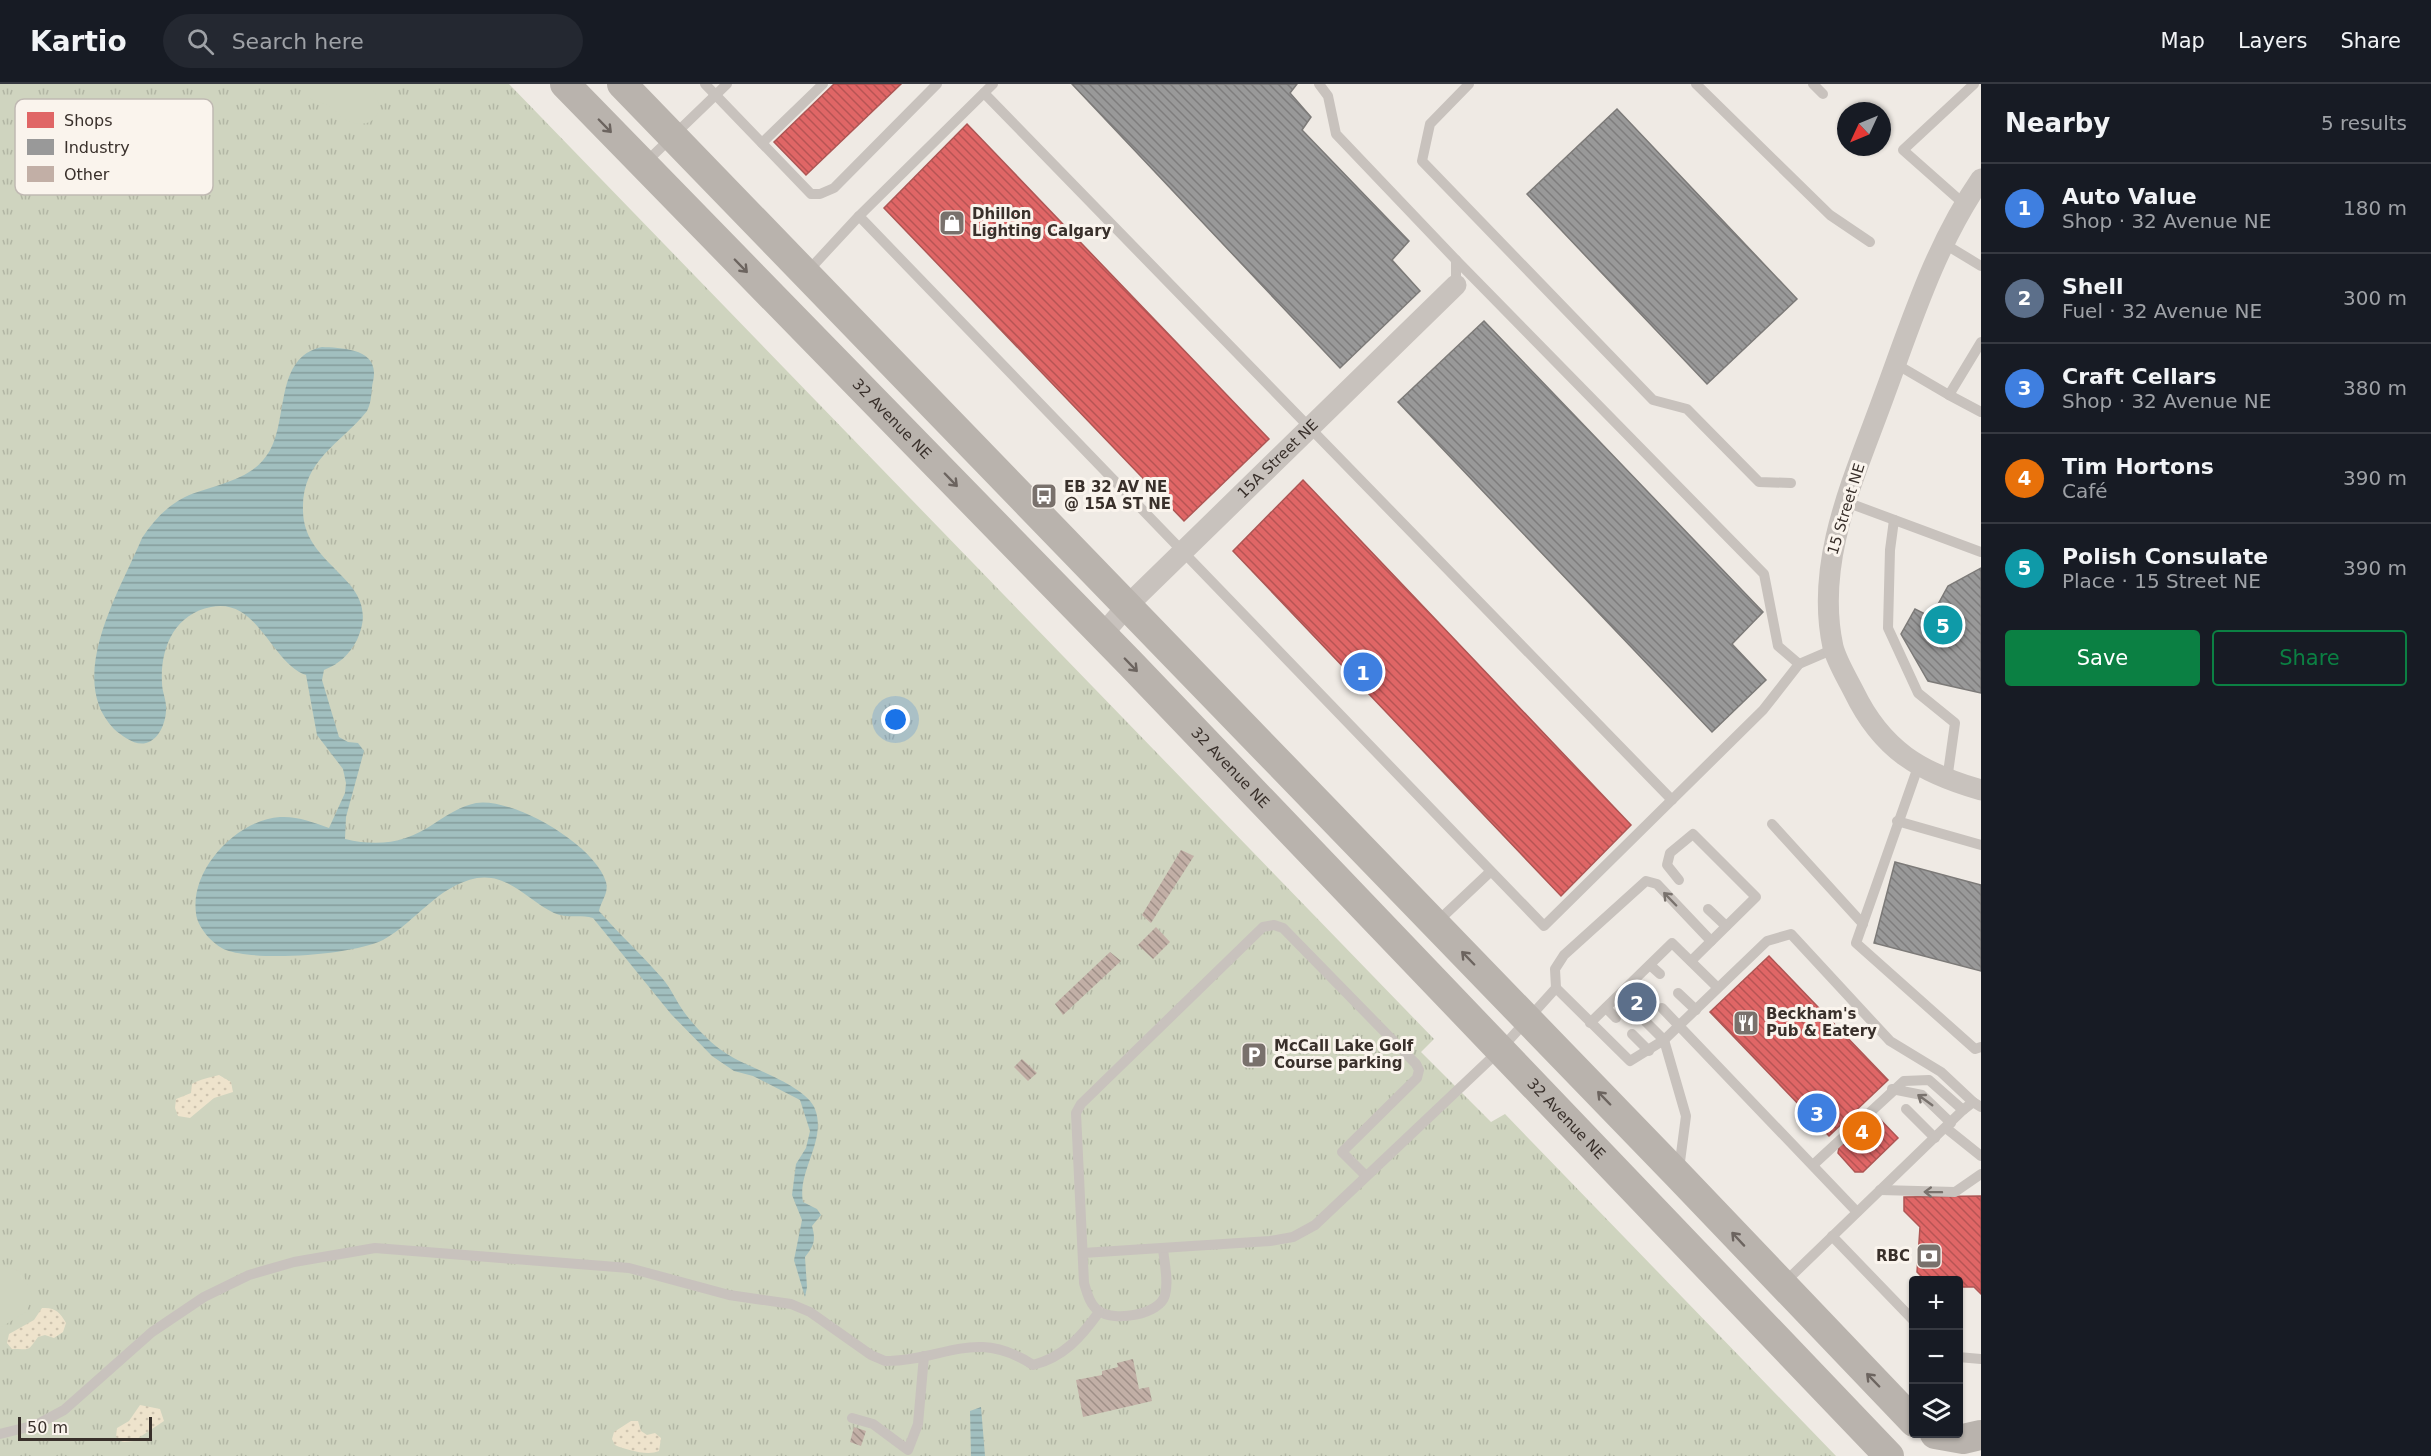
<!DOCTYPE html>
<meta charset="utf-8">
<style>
body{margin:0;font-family:"DejaVu Sans",sans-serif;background:#242831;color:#f1f3f6}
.controls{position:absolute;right:18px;bottom:18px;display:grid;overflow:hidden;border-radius:6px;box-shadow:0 2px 4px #0004}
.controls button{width:54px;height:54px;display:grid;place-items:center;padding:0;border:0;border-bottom:2px solid #363941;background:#171b24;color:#f1f3f6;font:30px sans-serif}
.compass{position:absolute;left:1837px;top:18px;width:54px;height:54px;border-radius:50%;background:#171b24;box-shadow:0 2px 4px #0004;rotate:226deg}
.scale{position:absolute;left:18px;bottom:15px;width:134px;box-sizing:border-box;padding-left:6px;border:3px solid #39302b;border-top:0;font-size:16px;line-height:21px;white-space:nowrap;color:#39302b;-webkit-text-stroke:4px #faf4ed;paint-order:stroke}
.you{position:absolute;left:896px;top:636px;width:21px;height:21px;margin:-15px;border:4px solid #fff;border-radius:50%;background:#1a73e8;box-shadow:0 0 0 9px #1a73e833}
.badge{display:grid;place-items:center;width:39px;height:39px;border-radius:50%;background:#0b8043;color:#fff;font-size:20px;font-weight:700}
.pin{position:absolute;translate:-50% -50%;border:3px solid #fff;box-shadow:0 2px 6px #0006}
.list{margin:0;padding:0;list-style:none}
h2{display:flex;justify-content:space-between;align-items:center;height:78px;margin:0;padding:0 24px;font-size:26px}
h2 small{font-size:20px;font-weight:400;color:#9ea1a6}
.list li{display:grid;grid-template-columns:39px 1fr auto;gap:18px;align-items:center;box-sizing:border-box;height:90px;padding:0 24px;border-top:2px solid #363941}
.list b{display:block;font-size:22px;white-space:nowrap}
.list p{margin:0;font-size:20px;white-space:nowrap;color:#9ea1a6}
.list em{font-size:20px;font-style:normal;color:#9ea1a6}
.actions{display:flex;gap:12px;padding:18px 24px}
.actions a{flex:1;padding:14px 0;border:2px solid #0b8043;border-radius:6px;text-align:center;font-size:21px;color:#0b8043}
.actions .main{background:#0b8043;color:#fff}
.icon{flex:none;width:33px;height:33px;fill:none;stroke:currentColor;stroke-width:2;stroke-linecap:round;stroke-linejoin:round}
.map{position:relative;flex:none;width:1981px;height:1372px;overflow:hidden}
header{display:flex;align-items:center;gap:36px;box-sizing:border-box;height:84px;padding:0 30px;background:#171b24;border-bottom:2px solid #363941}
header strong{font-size:28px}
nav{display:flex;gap:33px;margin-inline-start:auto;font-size:21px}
.search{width:420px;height:54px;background:#242831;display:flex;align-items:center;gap:15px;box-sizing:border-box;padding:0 21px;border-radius:33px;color:#9ea1a6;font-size:22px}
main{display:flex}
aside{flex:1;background:#171b24}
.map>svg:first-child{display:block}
.grass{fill:url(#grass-tufts)}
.sand{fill:url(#sand-dots)}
.garden{fill:#cfd4bf}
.water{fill:url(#water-rules)}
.shops{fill:url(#shops-back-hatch);stroke:#ae5654;stroke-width:1.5}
.industry{fill:url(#industry-back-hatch);stroke:#7c7a78;stroke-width:1.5}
.building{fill:url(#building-back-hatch)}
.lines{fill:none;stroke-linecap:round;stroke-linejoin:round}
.service{stroke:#c8c2bd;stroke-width:10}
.minor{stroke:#c8c2bd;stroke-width:21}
.secondary{stroke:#b9b3ad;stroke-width:30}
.oneway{stroke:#6c645f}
.oneway2{stroke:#79726d}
.labels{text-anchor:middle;stroke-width:6;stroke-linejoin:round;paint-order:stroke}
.poi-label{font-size:15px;font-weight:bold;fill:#39302b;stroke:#faf4ed;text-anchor:start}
.street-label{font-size:15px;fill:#39302b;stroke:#faf4ed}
.key{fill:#faf4ed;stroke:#c0b9b3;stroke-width:1.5}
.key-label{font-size:16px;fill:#39302b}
</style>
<header>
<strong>Kartio</strong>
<div class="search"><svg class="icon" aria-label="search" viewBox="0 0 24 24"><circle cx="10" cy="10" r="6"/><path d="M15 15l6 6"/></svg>Search here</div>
<nav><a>Map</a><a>Layers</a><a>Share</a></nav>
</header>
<main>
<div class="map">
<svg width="1981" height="1372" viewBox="0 0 1981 1372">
<defs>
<pattern id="grass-tufts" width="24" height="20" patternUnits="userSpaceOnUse" patternTransform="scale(1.5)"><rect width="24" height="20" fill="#cfd4bf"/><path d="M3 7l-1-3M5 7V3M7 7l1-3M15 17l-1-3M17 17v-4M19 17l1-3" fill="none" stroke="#b2b6a4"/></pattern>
<pattern id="sand-dots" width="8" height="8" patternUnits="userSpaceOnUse" patternTransform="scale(1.5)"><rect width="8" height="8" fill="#eee3cc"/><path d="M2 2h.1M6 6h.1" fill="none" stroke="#cdc3af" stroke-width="1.8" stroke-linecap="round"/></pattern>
<pattern id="water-rules" width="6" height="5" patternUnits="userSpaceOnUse" patternTransform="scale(1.5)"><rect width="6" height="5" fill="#a1bfbf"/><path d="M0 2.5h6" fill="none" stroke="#849c9b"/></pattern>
<pattern id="shops-back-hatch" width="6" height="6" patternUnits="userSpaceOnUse" patternTransform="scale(1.5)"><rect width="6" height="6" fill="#e06666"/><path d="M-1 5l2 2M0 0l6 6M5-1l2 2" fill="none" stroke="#b75454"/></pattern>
<pattern id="industry-back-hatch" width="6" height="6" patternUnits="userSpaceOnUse" patternTransform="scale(1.5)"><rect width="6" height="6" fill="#999"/><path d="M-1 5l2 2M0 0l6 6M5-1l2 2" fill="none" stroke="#7e7d7d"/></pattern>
<pattern id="building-back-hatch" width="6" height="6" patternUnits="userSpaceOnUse" patternTransform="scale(1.5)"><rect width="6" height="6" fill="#c2afa6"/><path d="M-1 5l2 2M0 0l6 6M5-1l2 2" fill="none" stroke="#9f8f87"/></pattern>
</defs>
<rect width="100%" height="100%" fill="#efeae4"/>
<!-- grass -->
<path class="grass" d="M0 0H509L1434 955 1421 968 1491 1038 1505 1030 1836 1372H0Z"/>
<!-- sand -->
<g class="sand">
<path d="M219 991 231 998 233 1008 214 1014 190 1034 178 1032 175 1024 176 1015 191 1009 192 1000C200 995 209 994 219 991Z"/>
<path d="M42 1224C55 1223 60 1228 66 1239L63 1248 54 1254 45 1251 38 1253C27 1268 31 1265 12 1265L7 1259 9 1250 34 1236Z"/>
<path d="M140 1321 160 1325 164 1337 134 1357 123 1358 116 1353 117 1344 129 1337Z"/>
<path d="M631 1337H638L641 1347 647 1351 655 1349 661 1354 659 1367C648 1372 626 1366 615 1361L612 1355 614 1348Z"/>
</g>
<!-- garden -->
<g class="garden">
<path d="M300 0H368C387 19 380 47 350 38 340 35 337 26 328 21 315 16 304 16 300 0Z"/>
<path d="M0 1180 22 1188 32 1211 27 1227 0 1244Z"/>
</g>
<!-- water -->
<g class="water">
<path d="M322 263C340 264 375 264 374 290 374 295 372 300 372 304 371 313 371 319 367 327 340 361 301 376 303 427 304 486 385 495 357 556 349 571 339 580 324 586L322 596 339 653 348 658 358 659 364 667 346 733 345 755C379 763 406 759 435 739 447 731 461 722 476 719 513 713 595 761 606 798 609 809 601 817 599 827 619 850 642 871 662 894 671 904 676 917 684 928 695 943 711 960 727 970 748 984 806 1001 815 1025 827 1057 797 1087 803 1118L817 1125 821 1131 812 1142C816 1156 814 1162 805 1173L807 1203 805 1213 794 1176 802 1136 792 1111 796 1080 806 1064 810 1047 800 1016 753 992 734 987 712 972 671 930 593 834C579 830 567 835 554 829 528 816 508 789 477 794 437 802 417 837 383 856 353 871 258 878 226 866 213 861 197 843 196 829 190 785 237 736 280 733 297 732 313 738 329 744L345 709 346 699 343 685 317 651 306 591C271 579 258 513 211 523 174 530 160 565 162 599 162 608 167 617 166 626 166 638 159 656 146 659 135 662 122 652 114 645 65 594 120 507 142 454 153 437 167 422 185 413 214 400 251 398 269 368 289 336 274 273 322 263Z"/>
<path d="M981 1323 985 1372H971L970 1327Z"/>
</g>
<!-- shops -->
<g class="shops">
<path d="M834 0H901L806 91 774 58Z"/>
<path d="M967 40 1269 355 1184 437 884 124Z"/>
<path d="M1303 396 1631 741 1561 812 1233 467Z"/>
<path d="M1769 872 1888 996 1829 1052 1710 928Z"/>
<path d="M1874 1029 1898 1054 1863 1088H1855L1838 1069 1839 1063Z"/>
<path d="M1981 1112V1210L1974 1203H1958V1196H1925L1917 1188 1920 1143 1904 1127V1113Z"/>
</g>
<!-- industry -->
<g class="industry">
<path d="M1072 0H1297L1290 9 1311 33 1302 46 1409 157 1392 176 1420 207 1340 284Z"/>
<path d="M1617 25 1797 215 1707 300 1527 110Z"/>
<path d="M1484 237 1763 528 1732 560 1766 596 1712 648 1398 318Z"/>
<path d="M1981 484V609L1928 597 1901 550 1915 525 1931 533 1948 502Z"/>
<path d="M1895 778 1981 801V887L1874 859Z"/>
</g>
<!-- building -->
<g class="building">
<path d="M1181 766 1194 772 1151 839 1142 831Z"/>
<path d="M1156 843 1170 858 1153 875 1138 861Z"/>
<path d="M1110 868 1121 877 1063 931 1055 920Z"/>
<path d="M1022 975 1037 989 1028 997 1014 983Z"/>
<path d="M1133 1275 1139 1305 1149 1303 1152 1317 1083 1333 1076 1296 1102 1291V1287L1118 1283 1117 1279Z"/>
<path d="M854 1343 866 1347 861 1362 850 1358Z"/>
</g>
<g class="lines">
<!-- service -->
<g class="service">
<path d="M705 0 811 110H820L834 104 937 0"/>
<path d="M1319 0 1328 12 1336 50 1456 176V201"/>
<path d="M1469 0 1430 40 1422 77 1653 316 1687 325 1759 398 1791 399"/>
<path d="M1696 0 1830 131 1870 158"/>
<path d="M1813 0 1823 10"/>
<path d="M984 9 1672 716"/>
<path d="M762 59 823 0"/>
<path d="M645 79 727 0"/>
<path d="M1964 120 1903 66 1974 0"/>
<path d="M859 132 993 0"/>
<path d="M1943 159 1981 182"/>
<path d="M1456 176 1764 490 1778 562 1799 580 1834 565"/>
<path d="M808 187 859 132 1544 842 1763 626 1799 580"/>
<path d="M1896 280 1949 311 1981 258"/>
<path d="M1949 311 1981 328"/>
<path d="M1846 418 1981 468"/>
<path d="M1894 436 1890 466 1888 544 1918 609 1955 639 1947 696"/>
<path d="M1918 683 1856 859 1975 965 1981 963"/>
<path d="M1897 737 1981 761"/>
<path d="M1772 740 1863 840"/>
<path d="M1679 796 1667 781 1670 769 1693 750 1756 813 1691 877"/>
<path d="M1708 825 1726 842"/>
<path d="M1437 838 1490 788"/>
<path d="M1650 881 1660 890"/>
<path d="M1556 904 1630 977 1664 956 1767 857 1791 850 1890 957 1941 988 1973 1018"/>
<path d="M1678 909 1696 926"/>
<path d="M1606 924 1616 934"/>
<path d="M1662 924 1857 1128"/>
<path d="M1645 937 1664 956 1686 1032 1679 1085"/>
<path d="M1590 939 1672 859 1717 903"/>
<path d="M1632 950 1649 967"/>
<path d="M1892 1005 1922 1011 1951 1039"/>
<path d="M1906 1025 1935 1054"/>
<path d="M1946 1044 1981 1072"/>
<path d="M1813 1081 1904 997 1929 996 1963 1026"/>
<path d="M1880 1106 1955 1108 1981 1090"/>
<path d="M1832 1152 1914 1237"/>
<path d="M1163 1164C1164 1178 1169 1197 1165 1211 1160 1231 1114 1238 1099 1227 1090 1221 1087 1209 1084 1199L1076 1029 1081 1020 1263 843 1274 841 1283 844 1416 980 1419 986 1417 994 1342 1068 1366 1092"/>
<path d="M1083 1169 1270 1157 1293 1153 1315 1141 1500 966 1556 904 1555 885 1564 871 1646 797 1657 800 1711 857"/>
<path d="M1783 1200 1963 1026 1973 1018 1981 1023"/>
<path d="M1958 1273 1981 1275"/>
<path d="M852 1334 873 1340 908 1366 918 1340 924 1272"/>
<path d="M0 1350 36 1341 64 1326 152 1248 204 1213 249 1191 294 1178 375 1164 629 1184 729 1211 791 1220 810 1228 871 1271 885 1277C944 1277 975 1243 1033 1281 1064 1273 1081 1253 1099 1228"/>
</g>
<!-- minor -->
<g class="minor">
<path d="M1981 95C1936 160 1912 236 1885 309 1856 390 1814 475 1833 563 1837 578 1847 594 1854 608 1882 666 1921 689 1981 706"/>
<path id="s1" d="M1102 551 1127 522 1456 201"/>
</g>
<!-- secondary -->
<g class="secondary">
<path id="s2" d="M565 0 1131 580 1889 1372"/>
<path d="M622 0 1678 1091 1914 1338"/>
<path d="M1935 1350 1963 1355 1981 1351"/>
</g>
</g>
<!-- one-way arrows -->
<defs><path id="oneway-shaft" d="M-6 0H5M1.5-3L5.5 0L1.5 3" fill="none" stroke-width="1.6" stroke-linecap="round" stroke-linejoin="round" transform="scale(1.5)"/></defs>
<g class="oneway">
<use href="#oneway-shaft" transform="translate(605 42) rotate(46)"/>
<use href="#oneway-shaft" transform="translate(741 182) rotate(46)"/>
<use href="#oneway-shaft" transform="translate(951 396) rotate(46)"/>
<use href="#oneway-shaft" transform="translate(1131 581) rotate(46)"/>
<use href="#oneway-shaft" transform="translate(1468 874) rotate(-134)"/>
<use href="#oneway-shaft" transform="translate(1604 1014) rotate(-134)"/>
<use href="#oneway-shaft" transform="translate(1738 1155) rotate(-133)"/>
<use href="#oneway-shaft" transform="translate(1873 1296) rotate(-134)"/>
</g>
<g class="oneway2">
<use href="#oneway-shaft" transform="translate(1670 815) rotate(-134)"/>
<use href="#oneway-shaft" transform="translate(1925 1016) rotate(-144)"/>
<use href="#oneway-shaft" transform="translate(1933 1108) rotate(-179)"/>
</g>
<!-- icons -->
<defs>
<g id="shop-square" transform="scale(1.35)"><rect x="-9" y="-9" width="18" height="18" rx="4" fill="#79716c" stroke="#faf4ed"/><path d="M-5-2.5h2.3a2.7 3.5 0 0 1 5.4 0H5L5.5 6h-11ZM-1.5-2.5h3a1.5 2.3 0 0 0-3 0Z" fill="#fff"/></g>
<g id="bus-square" transform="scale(1.35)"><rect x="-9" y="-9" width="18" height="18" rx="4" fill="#79716c" stroke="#faf4ed"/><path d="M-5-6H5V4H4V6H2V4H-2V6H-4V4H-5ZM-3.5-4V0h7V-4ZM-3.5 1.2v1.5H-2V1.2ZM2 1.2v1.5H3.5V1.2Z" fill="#fff"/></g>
<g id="restaurant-square" transform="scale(1.35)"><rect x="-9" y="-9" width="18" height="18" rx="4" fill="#79716c" stroke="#faf4ed"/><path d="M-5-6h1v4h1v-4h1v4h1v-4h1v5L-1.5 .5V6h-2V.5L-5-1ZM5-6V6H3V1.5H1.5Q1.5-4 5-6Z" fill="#fff"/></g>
<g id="parking-square" transform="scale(1.35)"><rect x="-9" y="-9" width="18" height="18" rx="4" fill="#79716c" stroke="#faf4ed"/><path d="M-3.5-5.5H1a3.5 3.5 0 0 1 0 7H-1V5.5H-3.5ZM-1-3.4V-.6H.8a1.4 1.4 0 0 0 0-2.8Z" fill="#fff"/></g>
<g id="bank-square" transform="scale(1.35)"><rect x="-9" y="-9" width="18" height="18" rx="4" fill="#79716c" stroke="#faf4ed"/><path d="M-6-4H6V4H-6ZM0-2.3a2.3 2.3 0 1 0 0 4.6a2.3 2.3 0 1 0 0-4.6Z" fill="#fff"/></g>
</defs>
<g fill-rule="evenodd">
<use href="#shop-square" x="952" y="139"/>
<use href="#bus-square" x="1044" y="412"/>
<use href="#restaurant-square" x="1746" y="939"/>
<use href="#parking-square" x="1254" y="971"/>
<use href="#bank-square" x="1929" y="1172"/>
</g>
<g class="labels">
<!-- poi labels -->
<g class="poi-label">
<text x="972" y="135">Dhillon<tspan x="972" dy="17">Lighting Calgary</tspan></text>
<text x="1064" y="408">EB 32 AV NE<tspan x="1064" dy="17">@ 15A ST NE</tspan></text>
<text x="1766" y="935">Beckham's<tspan x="1766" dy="17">Pub &amp; Eatery</tspan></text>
<text x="1274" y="967">McCall Lake Golf<tspan x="1274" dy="17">Course parking</tspan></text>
<text x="1910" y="1177" text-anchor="end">RBC</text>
</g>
<!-- street labels -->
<g class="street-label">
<text dy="5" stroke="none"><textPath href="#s2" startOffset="468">32 Avenue NE</textPath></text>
<text dy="5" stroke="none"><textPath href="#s1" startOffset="249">15A Street NE</textPath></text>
<text transform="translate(1846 425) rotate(-73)" y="5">15 Street NE</text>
<text dy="5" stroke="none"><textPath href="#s2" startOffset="954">32 Avenue NE</textPath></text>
<text dy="5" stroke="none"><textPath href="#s2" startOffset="1440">32 Avenue NE</textPath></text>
</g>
</g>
<!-- legend -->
<rect x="15" y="15" width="198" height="96" rx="9" class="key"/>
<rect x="27" y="28" width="27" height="16" fill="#e06666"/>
<rect x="27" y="55" width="27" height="16" fill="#999"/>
<rect x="27" y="82" width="27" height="16" fill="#c2afa6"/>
<g class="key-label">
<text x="64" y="42">Shops</text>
<text x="64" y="69">Industry</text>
<text x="64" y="96">Other</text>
</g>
</svg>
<div class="controls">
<button>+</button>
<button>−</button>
<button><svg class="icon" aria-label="layers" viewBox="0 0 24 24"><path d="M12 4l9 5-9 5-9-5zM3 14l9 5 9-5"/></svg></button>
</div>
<svg class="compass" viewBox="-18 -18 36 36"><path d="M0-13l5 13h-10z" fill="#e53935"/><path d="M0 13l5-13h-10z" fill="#9ea1a6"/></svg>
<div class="scale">50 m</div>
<div class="you"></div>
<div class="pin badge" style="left:1363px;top:588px;background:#3f7fe0">1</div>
<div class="pin badge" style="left:1637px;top:918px;background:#5c6f8a">2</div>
<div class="pin badge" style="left:1817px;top:1029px;background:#3f7fe0">3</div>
<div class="pin badge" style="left:1862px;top:1047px;background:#e8710a">4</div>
<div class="pin badge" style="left:1943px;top:541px;background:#0f9aa8">5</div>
</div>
<aside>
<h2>Nearby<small>5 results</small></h2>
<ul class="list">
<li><span class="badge" style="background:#3f7fe0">1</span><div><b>Auto Value</b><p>Shop · 32 Avenue NE</p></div><em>180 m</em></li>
<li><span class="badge" style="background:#5c6f8a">2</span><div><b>Shell</b><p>Fuel · 32 Avenue NE</p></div><em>300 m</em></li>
<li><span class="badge" style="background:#3f7fe0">3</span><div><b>Craft Cellars</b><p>Shop · 32 Avenue NE</p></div><em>380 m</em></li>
<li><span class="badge" style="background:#e8710a">4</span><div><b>Tim Hortons</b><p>Café</p></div><em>390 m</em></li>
<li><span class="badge" style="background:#0f9aa8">5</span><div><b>Polish Consulate</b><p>Place · 15 Street NE</p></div><em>390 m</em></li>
</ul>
<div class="actions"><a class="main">Save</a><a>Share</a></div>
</aside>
</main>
